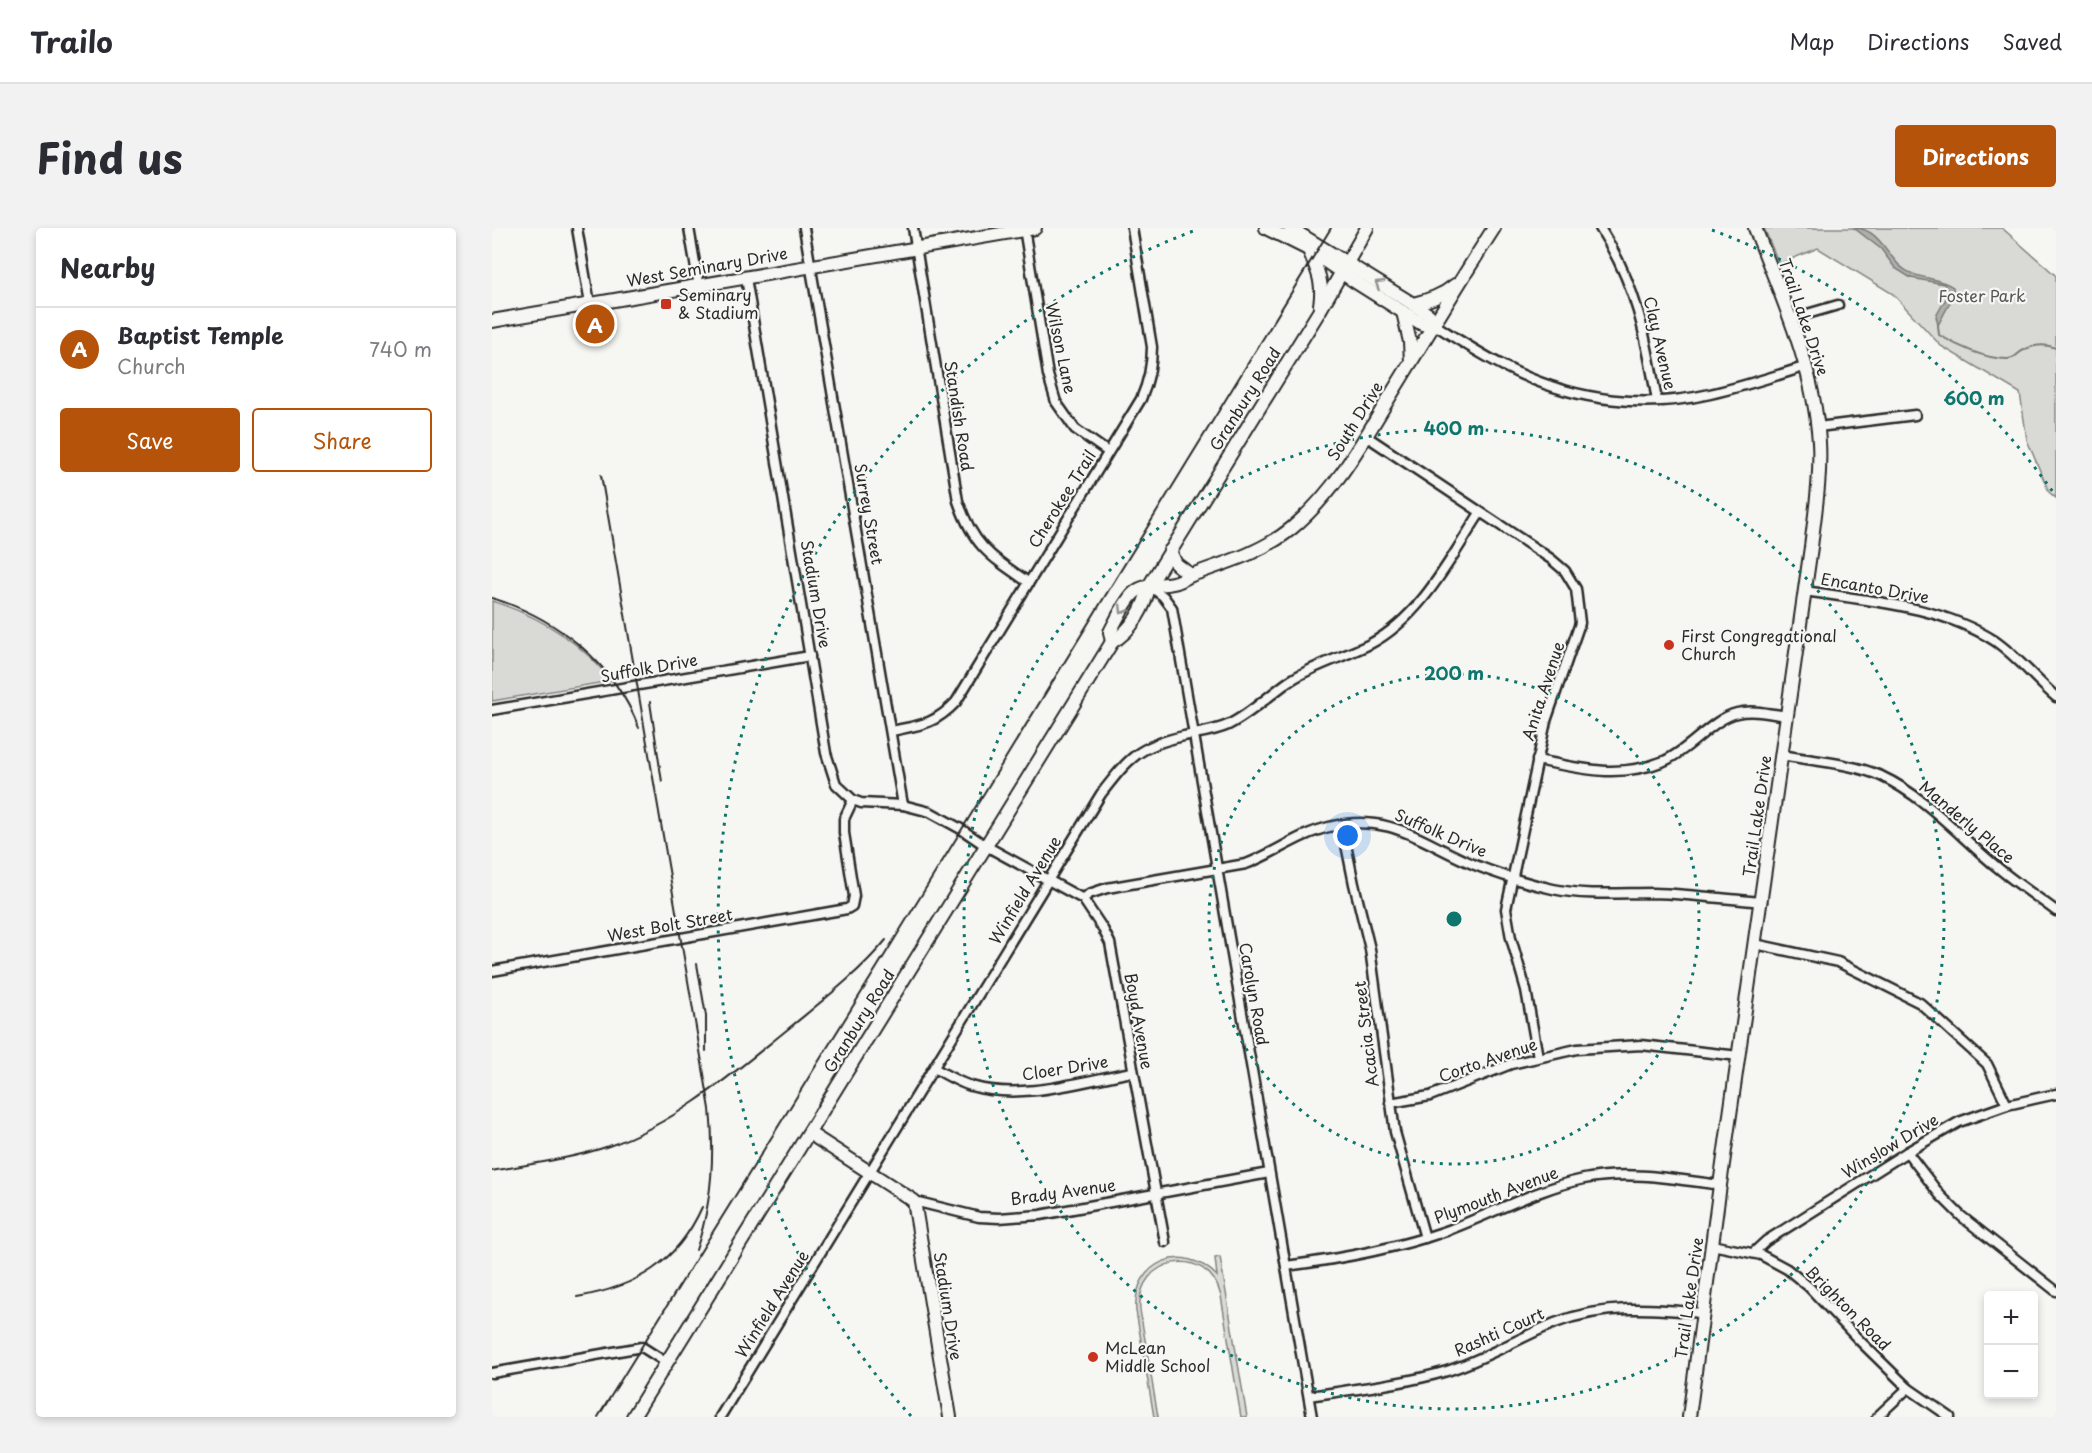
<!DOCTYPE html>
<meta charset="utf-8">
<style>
body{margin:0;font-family:"Playpen Sans",sans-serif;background:#f2f2f3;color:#2b2b33}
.controls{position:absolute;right:18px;bottom:18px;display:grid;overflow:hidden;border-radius:6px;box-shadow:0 3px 9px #0003}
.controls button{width:54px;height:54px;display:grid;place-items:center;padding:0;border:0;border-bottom:2px solid #e1e1e2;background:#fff;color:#2b2b33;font:30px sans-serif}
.you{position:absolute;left:856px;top:608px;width:21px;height:21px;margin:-15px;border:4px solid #fff;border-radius:50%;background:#1a73e8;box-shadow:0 0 0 9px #1a73e833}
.badge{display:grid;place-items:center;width:39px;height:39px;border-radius:50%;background:#b45309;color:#fff;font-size:20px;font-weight:700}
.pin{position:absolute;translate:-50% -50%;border:3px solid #fff;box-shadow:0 2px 6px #0006}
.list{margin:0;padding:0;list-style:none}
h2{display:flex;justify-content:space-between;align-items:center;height:78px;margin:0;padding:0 24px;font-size:26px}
h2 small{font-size:20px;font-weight:400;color:#7c7c81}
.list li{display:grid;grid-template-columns:39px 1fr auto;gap:18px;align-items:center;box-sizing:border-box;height:84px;padding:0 24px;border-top:2px solid #e1e1e2}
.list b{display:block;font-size:22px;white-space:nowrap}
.list p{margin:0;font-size:20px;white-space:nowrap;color:#7c7c81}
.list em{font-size:20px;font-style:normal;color:#7c7c81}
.actions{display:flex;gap:12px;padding:18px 24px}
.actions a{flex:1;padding:14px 0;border:2px solid #b45309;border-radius:6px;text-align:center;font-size:21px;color:#b45309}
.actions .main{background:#b45309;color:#fff}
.map{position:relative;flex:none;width:1564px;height:1189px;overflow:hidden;border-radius:6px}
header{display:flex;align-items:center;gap:36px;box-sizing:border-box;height:84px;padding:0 30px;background:#fff;border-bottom:2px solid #e1e1e2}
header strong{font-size:28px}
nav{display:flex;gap:33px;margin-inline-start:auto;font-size:21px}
.intro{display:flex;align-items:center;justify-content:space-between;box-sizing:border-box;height:144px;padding:0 36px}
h1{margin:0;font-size:42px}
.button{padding:15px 27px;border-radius:6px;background:#b45309;color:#fff;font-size:21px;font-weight:700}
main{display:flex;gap:36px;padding:0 36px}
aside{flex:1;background:#fff;border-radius:6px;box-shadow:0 3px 9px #0003}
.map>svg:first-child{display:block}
.green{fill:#d9d9d5;stroke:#828280;stroke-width:1.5}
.water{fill:#aeaeab;stroke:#7a7a78;stroke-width:1.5}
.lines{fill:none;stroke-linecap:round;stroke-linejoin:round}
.stream{stroke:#7a7a78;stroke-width:2}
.street-casing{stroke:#2b2b2b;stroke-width:13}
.secondary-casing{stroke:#2b2b2b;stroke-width:16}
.street{stroke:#f6f6f2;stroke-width:8}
.secondary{stroke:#f6f6f2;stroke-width:12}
.rail{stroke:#2b2b2b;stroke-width:2}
.oneway{stroke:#90908e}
.ring{fill:none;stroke:#0f766e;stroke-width:3;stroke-dasharray:3 6}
.poi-dot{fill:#c8321e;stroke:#f6f6f2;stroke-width:2}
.labels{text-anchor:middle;stroke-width:4.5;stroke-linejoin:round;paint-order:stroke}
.street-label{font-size:16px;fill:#2b2b2b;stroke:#f6f6f2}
.poi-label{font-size:16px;fill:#2b2b2b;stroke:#f6f6f2;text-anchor:start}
.park-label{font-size:16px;fill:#565656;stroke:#f6f6f2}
.centre{fill:#0f766e;stroke:#f6f6f2;stroke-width:3}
.ring-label{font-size:18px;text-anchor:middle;font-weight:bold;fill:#0f766e;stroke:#f6f6f2;stroke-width:4.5;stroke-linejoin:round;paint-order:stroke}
</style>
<header>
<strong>Trailo</strong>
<nav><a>Map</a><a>Directions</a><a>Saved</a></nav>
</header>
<div class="intro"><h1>Find us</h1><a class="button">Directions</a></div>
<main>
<aside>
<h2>Nearby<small></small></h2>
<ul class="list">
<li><span class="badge">A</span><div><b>Baptist Temple</b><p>Church</p></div><em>740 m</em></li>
</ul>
<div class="actions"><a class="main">Save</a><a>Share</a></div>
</aside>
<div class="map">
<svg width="1564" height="1189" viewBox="0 0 1564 1189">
<rect width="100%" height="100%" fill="#f6f6f2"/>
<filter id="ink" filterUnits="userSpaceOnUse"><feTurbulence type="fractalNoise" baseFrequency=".0167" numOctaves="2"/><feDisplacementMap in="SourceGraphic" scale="12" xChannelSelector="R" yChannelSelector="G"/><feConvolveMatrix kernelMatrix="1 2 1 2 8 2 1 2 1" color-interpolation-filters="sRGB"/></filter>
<g filter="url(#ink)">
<!-- green -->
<g class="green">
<path d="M1272 0H1510L1561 45 1564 48V270L1557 264 1535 212 1528 165 1449 118 1401 66 1326 20 1287 36Z"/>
<path d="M0 373C47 388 89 413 119 453L0 473Z"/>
<path d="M728 1029 755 1189H749L729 1068C716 1015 643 1028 648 1082L666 1189H662L644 1083C640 1033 692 1013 725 1048L723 1030Z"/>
</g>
<!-- water -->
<path class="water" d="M1362 0C1386 0 1394 25 1408 38 1423 52 1445 48 1461 59L1462 67 1446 97 1444 88 1456 67 1452 56 1419 50 1403 40 1389 21Z"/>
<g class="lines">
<!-- stream -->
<path class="stream" d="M1446 97 1447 107C1465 118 1493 131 1515 131 1523 131 1525 125 1532 122 1542 117 1554 116 1564 120"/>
<!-- street casing -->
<g class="street-casing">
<g id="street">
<path d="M85 0 98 76"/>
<path d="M197 0 207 58"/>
<path d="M312 0 411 577"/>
<path d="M421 0 466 273C482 319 498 328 536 354"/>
<path d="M532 0 556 147 564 174 583 201 616 224"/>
<path d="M1108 0C1144 56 1154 108 1165 173"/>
<path d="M254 50 334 525 344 556 361 572 369 575 411 577 438 584 469 601 494 618 591 671 611 701 618 715 673 1014"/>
<path d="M1298 91 1346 77"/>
<path d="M943 97C970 114 997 132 1026 145 1086 173 1154 181 1218 166 1250 159 1283 148 1315 138"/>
<path d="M1326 199 1423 187"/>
<path d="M874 208 1059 331 1073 343 1084 361 1088 395 1054 493 1014 681 1019 710 1034 762 1046 829"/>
<path d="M657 358 671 368 680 380 820 1189"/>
<path d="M1313 363C1377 373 1447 377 1503 413 1526 429 1543 451 1564 469"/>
<path d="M0 482 318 428"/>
<path d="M399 503C428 497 442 497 464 474L649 171C657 153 660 138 660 119L640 0"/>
<path d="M1290 527C1322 533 1359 535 1389 548 1434 569 1467 608 1505 639 1524 655 1544 668 1564 683"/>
<path d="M1045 532C1090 541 1127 551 1172 533 1198 522 1220 491 1245 485 1261 481 1279 486 1295 488"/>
<path d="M850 597 862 656 878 721 903 904 933 1010"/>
<path d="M591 671 597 666 615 660 754 636C783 625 807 606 837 599 899 584 930 615 983 637 1008 647 1034 655 1061 661 1094 668 1127 665 1161 665 1197 666 1234 671 1270 674"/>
<path d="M1263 716 1346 734 1428 775 1495 836 1515 877"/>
<path d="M0 743 355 681 360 678 362 668 352 605V591L361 572"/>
<path d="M442 840C454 847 466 854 479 858 531 873 589 853 640 844"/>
<path d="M898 875 938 868 1019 836 1085 821 1149 817 1247 828"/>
<path d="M1415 924 1448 967 1469 988 1564 1063"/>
<path d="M422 973 487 989 507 990 548 987 777 945"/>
<path d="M1220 1017 1269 1027 1295 1041 1317 1059 1367 1112 1416 1160 1458 1189"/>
<path d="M1261 1025 1274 1013 1415 924 1467 894 1515 877 1564 866"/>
<path d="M794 1038C848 1031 902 1021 954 1003 1000 986 1044 961 1092 951 1137 942 1183 951 1228 957"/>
<path d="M0 1145 150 1119 175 1135"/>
<path d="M817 1168C862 1161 912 1156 955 1143 994 1131 1026 1110 1063 1095 1112 1076 1160 1080 1211 1085"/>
<path d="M228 1189 609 566C637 530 646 518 692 508 706 505 723 503 736 497 759 486 778 466 799 452 824 436 852 429 878 416 929 389 958 331 988 285"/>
<path d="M1385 1189 1416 1160"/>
</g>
</g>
<!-- secondary casing -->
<g class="secondary-casing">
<g id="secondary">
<path d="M774 0 816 21 862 53 930 96 943 97"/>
<path d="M798 0 921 76 937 87 943 97"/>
<path d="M817 22C825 41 832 55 828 77"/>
<path d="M921 76C937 72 950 68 963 57"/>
<path d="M911 84 918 114 919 134"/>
<path d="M0 93 543 0"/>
<path d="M678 323 684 336 699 347"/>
<path d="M620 414 618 404C624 393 633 373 642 365 653 355 672 358 685 354 691 352 696 348 702 346 736 334 771 324 800 300 842 265 869 217 897 170 932 113 966 56 1002 0"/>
<path d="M317 905 422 973 458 1189"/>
<path d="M141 1189 620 414C639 403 653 380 657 358L828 82 875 0"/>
<path d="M1197 1189 1228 957 1319 319C1323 285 1329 249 1327 214 1322 138 1290 70 1263 0"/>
</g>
</g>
<!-- street -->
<use href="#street" class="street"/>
<!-- secondary -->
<use href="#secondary" class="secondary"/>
<!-- rail -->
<g class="rail">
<path d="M109 247 218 881C223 929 220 976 204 1022"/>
<path d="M0 370C65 390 122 435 147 500"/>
<path d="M158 474 170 554"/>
<path d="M205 736 214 788V823"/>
<path d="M0 943C39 936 79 931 117 918 186 894 240 846 296 801 330 773 366 746 394 712"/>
<path d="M85 1069C144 1059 185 1035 210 979"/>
<path d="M106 1189 397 720 839 0"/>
</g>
</g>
<!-- one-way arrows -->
<defs><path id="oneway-chevron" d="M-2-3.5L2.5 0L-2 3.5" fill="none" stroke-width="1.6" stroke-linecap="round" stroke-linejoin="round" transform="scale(1.5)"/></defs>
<g class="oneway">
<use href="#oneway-chevron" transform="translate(887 56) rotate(-148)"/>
<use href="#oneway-chevron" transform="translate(631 382) rotate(122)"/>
</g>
</g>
<!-- distance rings -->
<g class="ring">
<circle cx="962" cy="691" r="245"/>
<circle cx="962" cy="691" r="490"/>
<path d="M419 1188A736 736 0 0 1 704 2M1220 2A736 736 0 0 1 1561 264"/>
</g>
<!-- markers -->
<g class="poi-dot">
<rect x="168" y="70" width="12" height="12" rx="3"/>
<circle cx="1177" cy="417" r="6"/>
<circle cx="601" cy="1129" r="6"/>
</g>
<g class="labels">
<!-- street labels -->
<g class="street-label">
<text transform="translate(215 39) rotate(-10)" y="6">West Seminary Drive</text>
<text transform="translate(1312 89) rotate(71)" y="6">Trail Lake Drive</text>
<text transform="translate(1168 115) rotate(77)" y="6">Clay Avenue</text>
<text transform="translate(569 120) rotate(78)" y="6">Wilson Lane</text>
<text transform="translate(753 171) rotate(-58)" y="6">Granbury Road</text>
<text transform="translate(467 188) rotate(81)" y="6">Standish Road</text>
<text transform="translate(863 193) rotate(-58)" y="6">South Drive</text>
<text transform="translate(570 271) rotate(-58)" y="6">Cherokee Trail</text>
<text transform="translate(377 286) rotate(80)" y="6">Surrey Street</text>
<text transform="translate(1383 360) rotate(10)" y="6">Encanto Drive</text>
<text transform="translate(324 366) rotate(80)" y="6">Stadium Drive</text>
<text transform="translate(157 440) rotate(-10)" y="6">Suffolk Drive</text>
<text transform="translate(1051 463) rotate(-72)" y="6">Anita Avenue</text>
<text transform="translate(1265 588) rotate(-82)" y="6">Trail Lake Drive</text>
<text transform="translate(1475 594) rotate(40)" y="6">Manderly Place</text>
<text transform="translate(949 605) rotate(23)" y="6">Suffolk Drive</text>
<text transform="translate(533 662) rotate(-59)" y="6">Winfield Avenue</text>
<text transform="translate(178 697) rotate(-10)" y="6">West Bolt Street</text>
<text transform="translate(762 766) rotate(80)" y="6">Carolyn Road</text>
<text transform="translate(367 793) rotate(-58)" y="6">Granbury Road</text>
<text transform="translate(647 793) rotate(80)" y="6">Boyd Avenue</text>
<text transform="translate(874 806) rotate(-97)" y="6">Acacia Street</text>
<text transform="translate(996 832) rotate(-19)" y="6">Corto Avenue</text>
<text transform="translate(573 840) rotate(-9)" y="6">Cloer Drive</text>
<text transform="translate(1398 918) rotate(-31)" y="6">Winslow Drive</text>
<text transform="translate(571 964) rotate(-8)" y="6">Brady Avenue</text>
<text transform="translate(1004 967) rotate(-21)" y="6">Plymouth Avenue</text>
<text transform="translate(1197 1070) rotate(-82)" y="6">Trail Lake Drive</text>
<text transform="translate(280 1076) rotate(-58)" y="6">Winfield Avenue</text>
<text transform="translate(456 1078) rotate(81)" y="6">Stadium Drive</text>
<text transform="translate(1356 1080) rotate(45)" y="6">Brighton Road</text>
<text transform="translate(1007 1104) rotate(-24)" y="6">Rashti Court</text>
</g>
<!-- poi labels -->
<g class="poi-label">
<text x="186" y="73">Seminary<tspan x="186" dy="18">&amp; Stadium</tspan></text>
<text x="1189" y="414">First Congregational<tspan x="1189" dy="18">Church</tspan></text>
<text x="613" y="1126">McLean<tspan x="613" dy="18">Middle School</tspan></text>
</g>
<!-- park labels -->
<g class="park-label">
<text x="1490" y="74">Foster Park</text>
</g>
</g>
<circle cx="962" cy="691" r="9" class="centre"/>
<g class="ring-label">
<text x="1482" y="177">600 m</text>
<text x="962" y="207">400 m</text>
<text x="962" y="452">200 m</text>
</g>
</svg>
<div class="controls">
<button>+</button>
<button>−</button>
</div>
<div class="you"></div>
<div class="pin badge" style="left:103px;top:96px">A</div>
</div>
</main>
